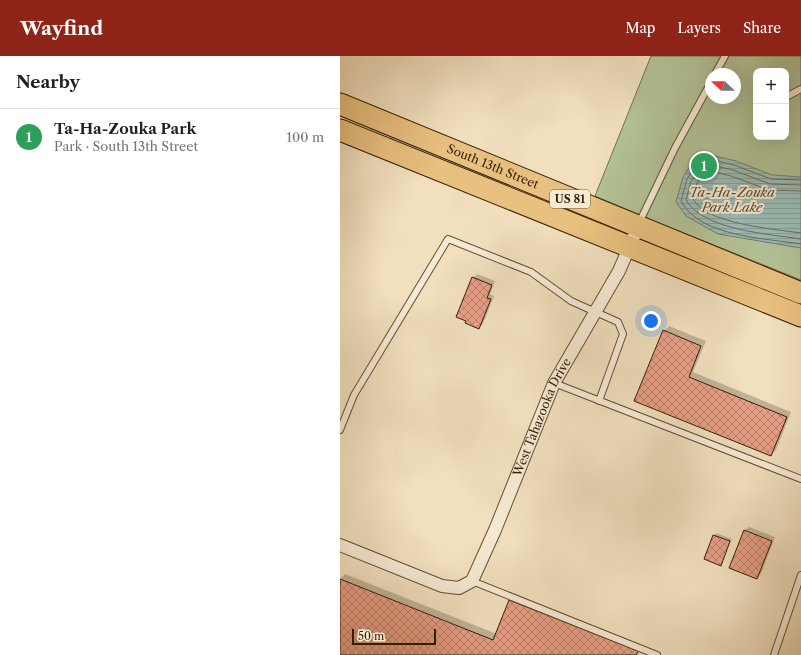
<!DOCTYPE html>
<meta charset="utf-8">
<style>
body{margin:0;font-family:"Libre Caslon Text",serif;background:#f6f6f6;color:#222}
.controls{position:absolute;right:12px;top:12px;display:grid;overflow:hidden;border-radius:8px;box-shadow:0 4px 16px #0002}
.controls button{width:36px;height:36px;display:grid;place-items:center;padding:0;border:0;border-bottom:1px solid #e0e0e0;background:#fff;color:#222;font:20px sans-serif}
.compass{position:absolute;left:365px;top:12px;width:36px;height:36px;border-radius:50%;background:#fff;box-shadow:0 4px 16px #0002;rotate:292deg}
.scale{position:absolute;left:12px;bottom:10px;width:84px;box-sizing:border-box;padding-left:4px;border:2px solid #351f00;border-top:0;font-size:11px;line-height:14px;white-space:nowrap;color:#351f00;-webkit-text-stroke:3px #f6ead5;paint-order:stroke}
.you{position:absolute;left:311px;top:265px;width:14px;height:14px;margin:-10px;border:3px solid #fff;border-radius:50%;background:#1a73e8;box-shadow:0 0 0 6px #1a73e833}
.badge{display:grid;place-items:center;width:26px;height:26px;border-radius:50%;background:#8f2418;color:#fff;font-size:13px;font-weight:700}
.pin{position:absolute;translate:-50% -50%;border:2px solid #fff;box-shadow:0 1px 4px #0006}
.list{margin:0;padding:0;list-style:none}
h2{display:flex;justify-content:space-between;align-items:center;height:52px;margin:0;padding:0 16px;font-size:17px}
h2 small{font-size:13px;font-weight:400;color:#767676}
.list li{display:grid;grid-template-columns:26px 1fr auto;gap:12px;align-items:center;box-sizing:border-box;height:56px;padding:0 16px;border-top:1px solid #e0e0e0}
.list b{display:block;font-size:15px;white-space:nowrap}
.list p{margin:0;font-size:13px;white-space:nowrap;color:#767676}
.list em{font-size:13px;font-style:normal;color:#767676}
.map{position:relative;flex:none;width:461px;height:599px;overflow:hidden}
header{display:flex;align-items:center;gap:24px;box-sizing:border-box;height:56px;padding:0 20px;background:#8f2418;color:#fff}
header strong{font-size:19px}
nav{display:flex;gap:22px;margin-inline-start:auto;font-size:14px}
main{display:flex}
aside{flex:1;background:#fff}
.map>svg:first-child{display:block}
.green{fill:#b3c397;stroke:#74714c;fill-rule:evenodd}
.water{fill:url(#water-rules);stroke:#727d6d}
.shadow{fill:#0003}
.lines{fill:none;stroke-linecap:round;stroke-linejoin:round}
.shore{stroke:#686e5b;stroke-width:1}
.building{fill:url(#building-cross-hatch);stroke:#351f00}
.service-casing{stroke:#644f30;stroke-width:8}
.minor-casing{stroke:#644f30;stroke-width:14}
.trunk-casing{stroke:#351f00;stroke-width:23}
.service{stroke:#f6ead5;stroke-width:6}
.minor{stroke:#f6ead5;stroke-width:12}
.trunk{stroke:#e8c07f;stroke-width:21}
.labels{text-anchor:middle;stroke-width:4;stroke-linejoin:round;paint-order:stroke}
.shield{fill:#f6ead5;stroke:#6f5c40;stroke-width:1}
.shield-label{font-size:11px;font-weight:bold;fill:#351f00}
.street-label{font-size:12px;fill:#351f00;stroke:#f6ead5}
.water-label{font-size:13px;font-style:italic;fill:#544e37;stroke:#f6ead5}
</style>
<header>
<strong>Wayfind</strong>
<nav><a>Map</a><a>Layers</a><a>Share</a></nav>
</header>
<main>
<aside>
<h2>Nearby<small></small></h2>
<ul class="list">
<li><span class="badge" style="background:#2e9e5b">1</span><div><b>Ta-Ha-Zouka Park</b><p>Park · South 13th Street</p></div><em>100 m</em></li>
</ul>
</aside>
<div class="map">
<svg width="461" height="599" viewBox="0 0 461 599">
<defs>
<pattern id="water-rules" width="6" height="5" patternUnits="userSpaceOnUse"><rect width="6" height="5" fill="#9bbcb6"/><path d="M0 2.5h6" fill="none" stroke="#86a19b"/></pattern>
<pattern id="building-cross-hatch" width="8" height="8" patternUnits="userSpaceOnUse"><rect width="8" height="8" fill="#e89f87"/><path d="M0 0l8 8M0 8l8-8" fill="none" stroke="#bd816c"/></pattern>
</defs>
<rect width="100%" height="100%" fill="#f1dfbe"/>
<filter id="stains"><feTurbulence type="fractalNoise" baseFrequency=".005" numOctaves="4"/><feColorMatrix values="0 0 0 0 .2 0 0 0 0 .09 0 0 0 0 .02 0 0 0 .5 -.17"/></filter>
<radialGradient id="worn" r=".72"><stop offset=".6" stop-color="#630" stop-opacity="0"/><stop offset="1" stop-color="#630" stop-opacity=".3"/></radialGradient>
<!-- green -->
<path class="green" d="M311 0H461V224L329 171 255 140ZM416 15H446V81H416ZM371 18H395V42H371Z"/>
<!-- water -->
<path class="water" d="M359 96 396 105 432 119 461 121V192L378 178 346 160 336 146 343 121Z"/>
<!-- shadow -->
<g class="shadow">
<path d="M137 218 155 225 150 238 154 240 143 268 139 272 133 222Z"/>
<path d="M329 270 366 285 353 316 451 356 436 394 431 399 296 344 324 275Z"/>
<path d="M409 471 435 481 421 518 417 522 405 474Z"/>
<path d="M376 477 392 483 381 509 365 502Z"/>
<path d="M5 518 157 578 170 544 175 539 302 589 298 599H0V523Z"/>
</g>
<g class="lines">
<!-- shore -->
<g class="shore">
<path d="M461 124 431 123 394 109 362 101 347 123 341 145C360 181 425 182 461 188"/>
<path d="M461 129 430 128 393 114 364 107 351 125 346 144C363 174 429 178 461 183"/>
<path d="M461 135 429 134 391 120 367 114 357 127 353 143C366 168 434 173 461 177"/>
</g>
</g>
<!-- building -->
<g class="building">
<path d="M132 221 152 229 147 242 151 243 139 273 125 267 126 265 116 261Z"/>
<path d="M323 274 361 290 349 321 447 361 431 400 294 345Z"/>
<path d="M404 474 432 485 417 523 389 512Z"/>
<path d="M373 479 390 485 381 510 364 503Z"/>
<path d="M0 523 153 584 169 544 298 595 296 599H0Z"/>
</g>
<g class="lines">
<!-- service casing -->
<g class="service-casing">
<g id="service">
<path d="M375 18 385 0"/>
<path d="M446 41 461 33"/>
<path d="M299 167 335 92 371 26"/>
<path d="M214 327 461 423"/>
<path d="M0 374 14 339 108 183 191 216 231 245 278 266 283 278 259 345"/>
<path d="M132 525 317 599"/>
<path d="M434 599 461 519"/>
</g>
</g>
<!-- minor casing -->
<g class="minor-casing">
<g id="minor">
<path id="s1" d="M0 489 102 530 119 532 132 525 155 474 214 327 279 215 298 171"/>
</g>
</g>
<!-- trunk casing -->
<g class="trunk-casing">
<g id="trunk">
<path id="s2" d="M0 48 461 237"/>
<path d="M0 74 461 260"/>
</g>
</g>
<!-- service -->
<use href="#service" class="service"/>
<!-- minor -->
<use href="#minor" class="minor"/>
<!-- trunk -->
<use href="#trunk" class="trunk"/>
</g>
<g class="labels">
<!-- shield labels -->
<rect class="shield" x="210" y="134" width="40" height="18" rx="3"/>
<g class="shield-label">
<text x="230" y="147">US 81</text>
</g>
<!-- street labels -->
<g class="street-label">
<text dy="4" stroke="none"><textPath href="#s2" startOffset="165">South 13th Street</textPath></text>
<text dy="4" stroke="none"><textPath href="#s1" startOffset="320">West Tahazooka Drive</textPath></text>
</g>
<!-- water labels -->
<g class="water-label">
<text x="392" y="141">Ta-Ha-Zouka<tspan x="392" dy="15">Park Lake</tspan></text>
</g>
</g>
<rect width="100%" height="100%" filter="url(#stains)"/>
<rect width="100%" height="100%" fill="url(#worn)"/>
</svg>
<div class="controls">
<button>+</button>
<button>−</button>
</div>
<svg class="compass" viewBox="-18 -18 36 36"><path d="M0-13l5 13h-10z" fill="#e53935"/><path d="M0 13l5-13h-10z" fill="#767676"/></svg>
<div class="scale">50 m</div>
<div class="you"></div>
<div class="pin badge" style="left:364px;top:110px;background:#2e9e5b">1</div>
</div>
</main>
